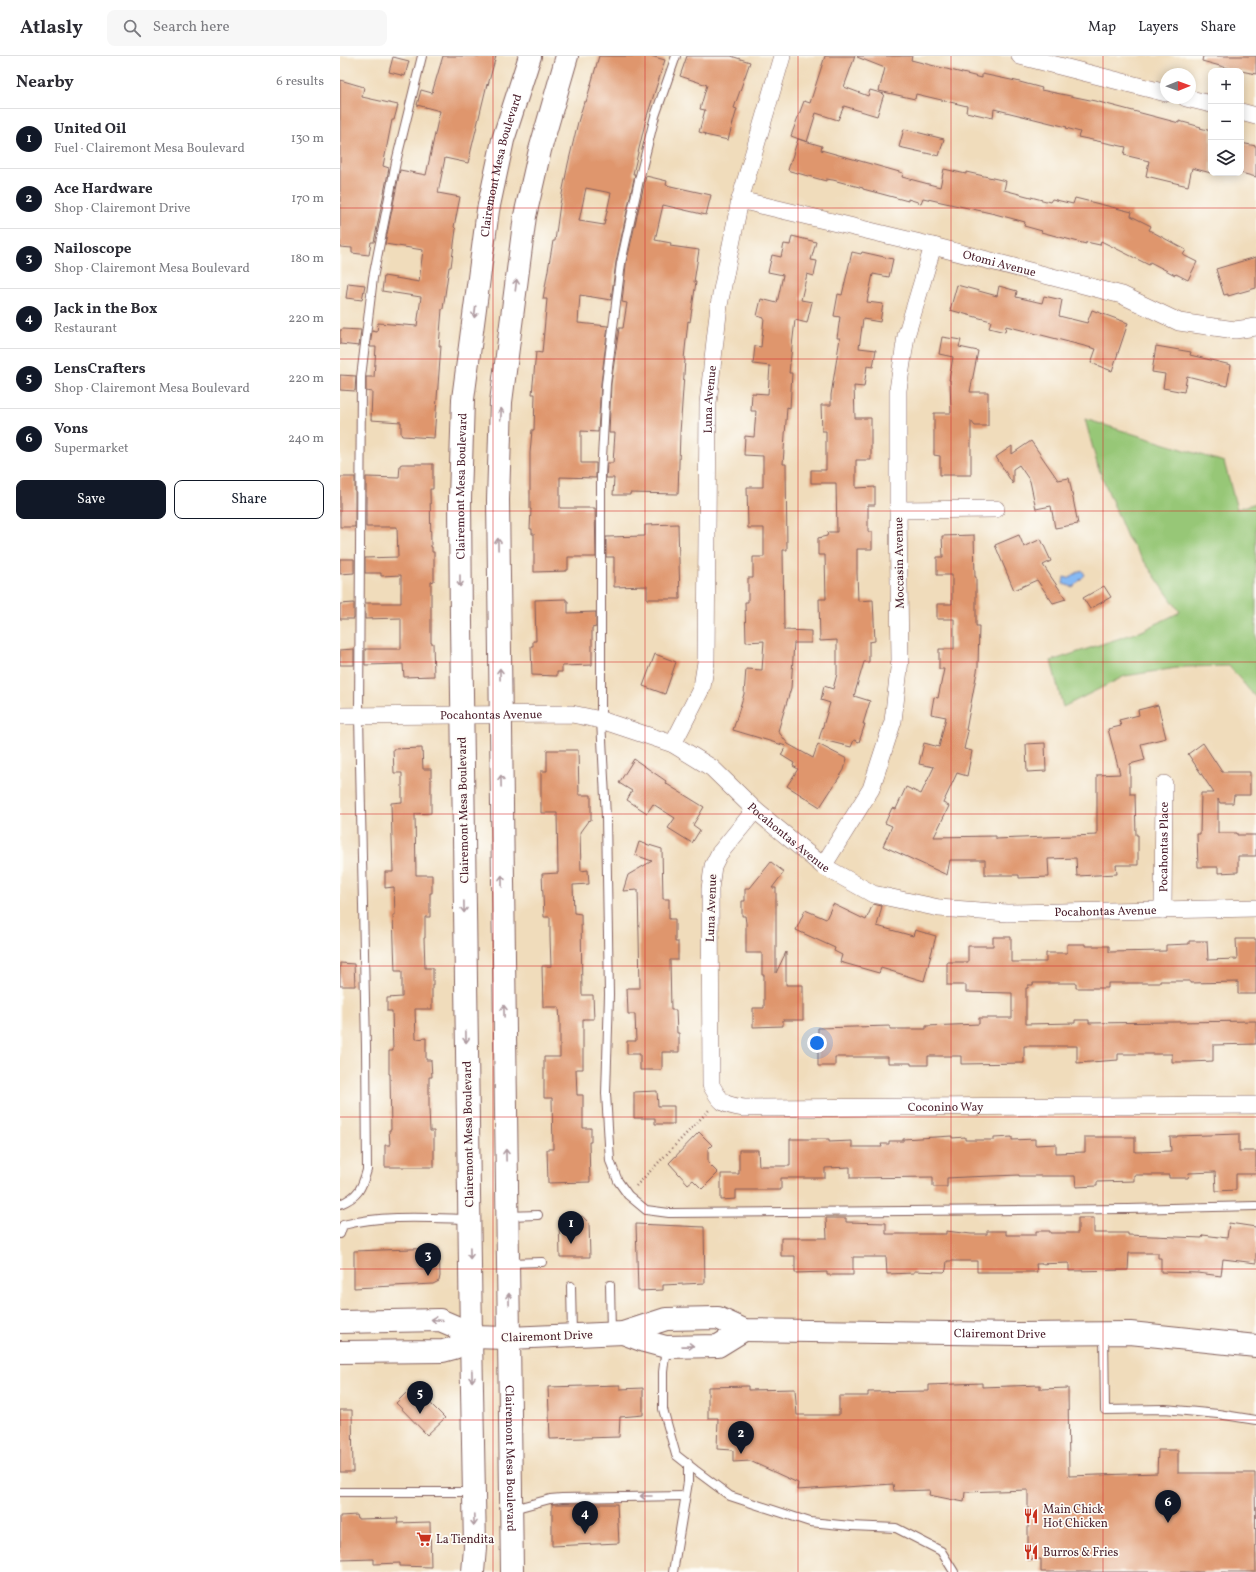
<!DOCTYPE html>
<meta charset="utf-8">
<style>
body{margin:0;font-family:Vollkorn,serif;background:#f7f7f7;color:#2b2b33}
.controls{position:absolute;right:12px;top:12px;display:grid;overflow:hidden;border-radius:8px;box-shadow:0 2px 10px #0003}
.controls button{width:36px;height:36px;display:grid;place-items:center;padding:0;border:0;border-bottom:1px solid #e1e1e2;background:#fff;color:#2b2b33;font:20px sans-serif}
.compass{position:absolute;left:820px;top:12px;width:36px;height:36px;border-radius:50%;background:#fff;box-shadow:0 2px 10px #0003;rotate:89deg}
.you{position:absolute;left:477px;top:987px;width:14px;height:14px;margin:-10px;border:3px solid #fff;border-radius:50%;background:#1a73e8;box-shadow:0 0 0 6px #1a73e833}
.badge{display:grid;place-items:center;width:26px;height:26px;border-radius:50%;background:#111827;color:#fff;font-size:13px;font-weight:700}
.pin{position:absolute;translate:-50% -33px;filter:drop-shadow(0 1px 2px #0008)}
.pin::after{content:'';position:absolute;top:21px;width:14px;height:12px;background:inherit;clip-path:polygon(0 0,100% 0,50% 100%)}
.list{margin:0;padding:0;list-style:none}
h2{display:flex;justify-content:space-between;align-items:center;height:52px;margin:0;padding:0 16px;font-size:17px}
h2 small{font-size:13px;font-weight:400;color:#7c7c81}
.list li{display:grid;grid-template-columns:26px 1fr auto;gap:12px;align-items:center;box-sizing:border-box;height:60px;padding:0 16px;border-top:1px solid #e1e1e2}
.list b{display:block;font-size:15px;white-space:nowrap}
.list p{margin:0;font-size:13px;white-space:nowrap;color:#7c7c81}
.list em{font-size:13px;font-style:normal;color:#7c7c81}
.actions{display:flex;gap:8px;padding:12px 16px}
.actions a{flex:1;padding:9px 0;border:1px solid #111827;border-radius:8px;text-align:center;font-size:14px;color:#111827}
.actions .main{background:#111827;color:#fff}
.icon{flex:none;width:22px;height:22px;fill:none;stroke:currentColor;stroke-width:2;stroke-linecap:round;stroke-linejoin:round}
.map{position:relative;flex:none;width:916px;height:1516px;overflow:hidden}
header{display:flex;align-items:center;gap:24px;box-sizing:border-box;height:56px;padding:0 20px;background:#fff;border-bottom:1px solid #e1e1e2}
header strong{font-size:19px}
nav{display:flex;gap:22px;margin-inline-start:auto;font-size:14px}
.search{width:280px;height:36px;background:#f7f7f7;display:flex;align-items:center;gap:10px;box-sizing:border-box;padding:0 14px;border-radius:8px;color:#7c7c81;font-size:15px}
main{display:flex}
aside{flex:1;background:#fff}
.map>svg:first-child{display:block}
.green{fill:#97c777;stroke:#707351}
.water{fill:#87baf4;stroke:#686c90}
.building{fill:#df966d;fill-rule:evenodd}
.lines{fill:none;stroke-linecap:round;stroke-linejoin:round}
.service-casing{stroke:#84615d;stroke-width:10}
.minor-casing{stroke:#84615d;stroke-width:18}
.secondary-casing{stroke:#84615d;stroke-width:24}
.primary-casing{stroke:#84615d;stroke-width:24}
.path{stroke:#84615d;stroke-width:2.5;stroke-dasharray:1 3;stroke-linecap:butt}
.service{stroke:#fff;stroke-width:8}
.minor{stroke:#fff;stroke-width:17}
.secondary{stroke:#fff;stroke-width:22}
.primary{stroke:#fff;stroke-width:22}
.oneway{stroke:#ae9aa0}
.grid{fill:none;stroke:#d62828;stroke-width:1;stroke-opacity:0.55}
.labels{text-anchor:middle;stroke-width:3.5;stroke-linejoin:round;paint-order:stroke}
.street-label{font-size:12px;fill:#4a1f2b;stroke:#fdfcf7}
.poi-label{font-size:12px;fill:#4a1f2b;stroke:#fdfcf7;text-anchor:start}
</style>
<header>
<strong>Atlasly</strong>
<div class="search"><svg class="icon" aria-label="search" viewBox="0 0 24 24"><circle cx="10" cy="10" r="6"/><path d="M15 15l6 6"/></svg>Search here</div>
<nav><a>Map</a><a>Layers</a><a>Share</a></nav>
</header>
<main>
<aside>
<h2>Nearby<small>6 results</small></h2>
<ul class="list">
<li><span class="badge">1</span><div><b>United Oil</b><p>Fuel · Clairemont Mesa Boulevard</p></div><em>130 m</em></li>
<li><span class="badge">2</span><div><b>Ace Hardware</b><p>Shop · Clairemont Drive</p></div><em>170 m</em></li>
<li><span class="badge">3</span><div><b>Nailoscope</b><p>Shop · Clairemont Mesa Boulevard</p></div><em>180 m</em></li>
<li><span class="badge">4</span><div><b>Jack in the Box</b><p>Restaurant</p></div><em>220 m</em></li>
<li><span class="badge">5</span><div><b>LensCrafters</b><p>Shop · Clairemont Mesa Boulevard</p></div><em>220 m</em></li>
<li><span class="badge">6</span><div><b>Vons</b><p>Supermarket</p></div><em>240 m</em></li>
</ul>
<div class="actions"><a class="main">Save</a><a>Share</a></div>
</aside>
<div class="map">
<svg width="916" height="1516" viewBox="0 0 916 1516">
<rect width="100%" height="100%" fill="#fdfcf7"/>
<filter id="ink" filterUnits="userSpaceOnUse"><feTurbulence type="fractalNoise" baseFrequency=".025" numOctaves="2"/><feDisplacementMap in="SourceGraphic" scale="8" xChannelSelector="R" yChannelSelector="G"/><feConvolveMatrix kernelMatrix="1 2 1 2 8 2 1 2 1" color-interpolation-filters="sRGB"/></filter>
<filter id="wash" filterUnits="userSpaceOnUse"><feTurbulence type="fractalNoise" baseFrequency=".012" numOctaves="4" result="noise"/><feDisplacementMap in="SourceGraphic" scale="16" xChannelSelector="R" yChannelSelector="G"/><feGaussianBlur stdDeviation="0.9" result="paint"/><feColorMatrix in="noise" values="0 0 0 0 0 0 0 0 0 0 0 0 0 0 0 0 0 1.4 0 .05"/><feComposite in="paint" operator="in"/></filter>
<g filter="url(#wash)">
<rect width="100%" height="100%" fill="#f0dcbb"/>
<!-- green -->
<path class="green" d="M745 363 884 406 897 453 916 447V642L889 610 843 611 785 620 723 651 711 605 804 574 840 556 787 481 758 411Z"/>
<!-- water -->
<path class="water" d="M742 514 745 519 733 531 723 528 724 521 728 522Z"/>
<g id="blocks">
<!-- building -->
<g class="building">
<path d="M103 0H156L148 29 147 28 128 107 105 102 98 137 120 141 114 171 116 173 111 211H109L103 253H102L99 290H101L94 382 62 380 61 378V366L31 364 32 336 26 335V321H34L36 291H30L32 275 37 276 38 267 77 270 81 241 42 235 44 220 79 226 83 194 45 188 60 114 86 119 100 55 77 49 81 34 92 37Z"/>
<path d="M259 0H311L325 4 306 63 293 118H295L276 206 271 244 240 239 238 267 268 270 261 327 258 376 241 375V407H256V422L220 421V452H255L256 501H228V514H226V515L194 516V478H192V473H190L191 453H190V397L192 374H194L195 338H192L196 296 202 297 207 243H203L213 185H215L220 148 228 108 238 66 244 46H246ZM246 132 271 137 264 169 239 165Z"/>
<path d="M347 0H391L410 6 394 52 397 53 388 84 365 79 366 78 359 76 365 54 360 53 367 29 340 20Z"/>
<path d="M485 0H515L504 31 528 40 530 34 544 38 537 60 504 50 498 64 476 57 467 86 451 80 464 45 470 47Z"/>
<path d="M518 0H572L571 4 642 22V18L676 25 702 32 701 34 755 45 839 67V65L861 71 860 72 871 75V117L852 112 848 130 806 120 809 105 784 99 786 91 738 81 740 76 726 72 727 71 654 53 653 62 626 56 627 50 576 38 575 43 539 35 545 12 517 1Z"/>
<path d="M863 0H916V18L891 13 862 5Z"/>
<path d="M53 1 69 5 65 20 49 16Z"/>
<path d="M0 24 24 31 22 41 58 49 54 64H52L43 110 49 112 34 186H31L29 199 12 197V192L0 191Z"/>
<path d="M564 73 604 83 599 100 559 91Z"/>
<path d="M458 83 482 90 481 94 563 117 562 121 600 131 604 113 626 118V116L666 125 664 134 710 146 712 143 733 148 735 142 792 156 791 160 811 170 809 174 846 194 843 199 857 206 848 224 836 218 835 219 810 206 809 209 761 185 760 189 746 186V188L701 176 702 175 684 170 685 166 655 158 583 142 581 147 568 143V145L523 133V132L493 124 486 123V125L450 115 448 114Z"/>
<path d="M901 87 916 90V121L901 117Z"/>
<path d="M306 120 327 125 326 129 371 139 366 159 323 149 315 184 331 187 330 190 359 194 354 226H356L350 266 348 265 344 303 345 304 340 377 338 438 290 437V439H273L274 422H266L267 407H273L275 377H269L271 328 279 272H283L287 247 282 246 286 208Z"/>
<path d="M452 180 476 186 471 204 477 205 474 220 467 218 461 244 472 246 467 267 455 264 449 317H452L450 352 447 351 443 408H446L447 494H443L444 574 471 575V587H454L451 632 438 675 448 688 473 702 478 688 507 703 504 714 480 751 447 730 458 713 453 710 454 707 441 699 446 690 393 674 404 638 406 613 422 614 424 585 406 586 405 546H408V522H413V501H424V472H408L407 431H423V400L404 399 405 380 414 381 416 355H411L412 337 428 338 430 310 413 308 415 290 421 291 424 262 417 260 421 243 437 247 443 219 428 216 432 199 441 201 444 188 450 189Z"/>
<path d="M512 196 521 198 522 196 553 203 549 221 533 218 527 246 543 248 540 266 523 263 519 292 536 294 533 311 527 310 524 331 514 330 515 362H531V404H516V432L535 431V449H528V476H532V493H517V517L518 545 533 544 535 585 529 586V606H524L514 640 530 645 523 668H525L519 686 514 684 511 691 479 683 490 647 481 644 484 630 493 633 497 618V584L480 585 479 543H486L485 499H478V482L487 480 488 476H497L496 427H471V414H486V375H482L481 349H491V339L500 282H497L500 261 494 260 498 238 502 239Z"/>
<path d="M916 201V232L888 240V238L884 239 876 213Z"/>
<path d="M8 227 25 229 22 244 6 242Z"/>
<path d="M617 229 657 240 659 230 677 235 676 241 702 247 704 240 722 244 719 260 747 267 752 254 788 267 772 315 751 307 756 293 666 270 665 276 649 272 651 265 610 254Z"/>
<path d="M2 273 21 274 19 290 0 288V274H2Z"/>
<path d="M602 281 621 284 619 291 638 295 630 336H648V370H635L631 365V419H600V400L594 399V357H611L610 324H609L613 301 599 298Z"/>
<path d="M816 290 851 296 850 299 891 309 887 330 847 320 844 336 823 332 825 318 812 316Z"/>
<path d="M0 319 16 320 15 335 0 334Z"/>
<path d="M691 385 718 424 729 422 738 468 715 472 711 450 696 453 690 425 679 409 673 413V428L656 401 672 390V398Z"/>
<path d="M62 408H93V433H90L91 491H92V496H94V525L91 526V587H93L94 620 64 621 63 608 25 609V593H61V562L25 563V547H61V519L41 520V517H25V502L58 501 57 471H26V421L59 422 60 409Z"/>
<rect x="0" y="421" width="15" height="50"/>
<path d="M338 468 340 543H307V530L274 531V501H266V481L305 480V469Z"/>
<path d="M634 479 635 521H636V570H639L638 610 626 674 628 675 624 693 632 695 627 720 617 717 603 747 609 750 594 781 656 780V783L757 779V719L780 718 768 673 781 670 779 664 799 659 798 654 818 649 826 682 801 688 805 704 790 708V738H795L796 779H798V809H776L777 818 737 820 736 802 708 803 709 821 679 822V819H645V804H610L607 819 543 790 552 770 545 767 552 752 556 753 566 731 581 738 594 711 579 708 584 687 599 691 606 661 591 658 594 641 598 642 604 613H599V593H614V563H597V548H612V519H597V501H603L602 480Z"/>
<path d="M679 479 684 491 701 483 711 505 703 509 726 543 713 547 697 524 674 534 655 489Z"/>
<path d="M0 503H14V517L0 518Z"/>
<path d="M764 530 771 541 750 553 743 542Z"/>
<path d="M226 543V545H228V557L256 556V571L252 572V609L222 610V616H217V620L192 619 191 590H193V585H196L195 544Z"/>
<path d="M14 547V563H0V548Z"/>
<path d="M14 593V609H0V594Z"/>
<path d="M315 598 336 606 325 638 303 630Z"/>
<path d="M705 687 706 715 687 716 686 688Z"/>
<path d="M863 687 882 716H910V739H894L893 747H880L878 743V777H897V779H916V800H898V816L878 817V811H858L857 778H860L861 737H874L848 698Z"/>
<path d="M82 692 83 713H91V757L75 758 76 819H92V837H90V861H85V882H84L85 912H93V929H92V953H75L76 983 86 982V1004H91L92 1021H89V1053L90 1075H94V1111H45V1089H50L49 1074H51L50 1018H49V995H53L52 955H47V942L62 941V915H55L53 859H55L54 831 45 832V816H53L51 747 62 746V717H54L53 693Z"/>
<path d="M207 694H238L239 739H251V764L248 765 240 776 241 815 248 814 249 828 233 829 234 857 241 858 242 939H253L254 963H243V1013H236L237 1039H243V1072H251V1086H249L250 1126 208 1127 207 1093H213L212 1042H204V1001H220V966L219 952H218V951H203L202 910H211L210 881V861H204L202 818 218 817 217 757H201V715H207Z"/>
<path d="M294 703 326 725 325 727 364 751 353 769 360 774 352 787 328 772 335 762 313 748 307 757 287 744 292 735 279 727Z"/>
<path d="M299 786 322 793 323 843H329V863H335V886H338V904H330L331 954H336L337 977H339V996H322V1014H300V998H287V985H296L295 958H288L287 932H300L299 880 298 834 283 835 288 819 312 805 295 799Z"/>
<path d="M431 806 444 816 432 832H436V917L446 896V929H463V964H443V970L413 971V952H424V919H422V897H406V867L405 860H402V845H405V832H410Z"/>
<path d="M493 848 526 864 533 848 542 850 537 870 573 880 575 874 596 880 584 925 541 912 539 917 500 906 502 899 494 895 495 892 456 874 465 854 486 863Z"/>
<path d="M653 881H671V906H706V897H727V888H745V890H769V896L826 895V889L849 888V885H867L868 904 897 903 896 883H916V938H898V926L850 927V925H820V927H768V932H736V927H693V929H688V932H686V968L735 967V964H749V967L916 965V988L873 989V1005L850 1006H832V998H778V1004L737 1007V990H684V1007L621 1008V1000H588V1009H571V1007H548V1001H495V1010H478V972L550 970V973H586V970L639 968V962H672V937L626 936V929H607V906H628V890H653Z"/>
<path d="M0 907 14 908 15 930H0Z"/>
<path d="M317 1035 318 1050H334V1068H315V1062H294V1036Z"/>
<path d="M359 1076 372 1089 368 1093V1107L378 1117 362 1133 353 1124 348 1128 329 1107Z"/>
<path d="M899 1078V1095H916V1118H896V1134L876 1135 875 1116 849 1117 848 1122H829V1119H794V1125L757 1126V1130L736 1131 735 1120H679V1119L626 1121 607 1122V1131H593V1121L510 1122V1111L485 1112V1122H441V1134H396V1143L381 1144V1118H399V1094H418L419 1110H450V1083H489V1086L512 1085V1091H542L541 1088H549V1085H563V1083L612 1080V1082L625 1081V1084H654V1082L672 1081V1084L695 1083V1089L716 1088V1097L745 1096V1081H795V1096L831 1095 830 1081H837V1080Z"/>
<path d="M242 1160 249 1167 250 1201H220L219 1161Z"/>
<path d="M486 1162H506V1166L546 1167V1178H606V1175L631 1178H647V1175H666V1179H696V1175H710V1177H738V1162H754V1177H788V1179L862 1182 863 1179 887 1182 889 1167 916 1171V1207L883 1203 881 1220 858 1217 821 1216V1202H818V1197H789L788 1214 729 1215V1207L696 1208 697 1216H637V1205H607L606 1214 604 1216 574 1215V1217L547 1218 546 1201H513V1219H487V1216L455 1217V1200H441V1182H487Z"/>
<path d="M296 1168 364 1171 365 1227 323 1229V1234L298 1235Z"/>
<path d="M99 1192 100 1220 99 1225 93 1228 14 1232V1195Z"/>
<path d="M642 1327V1331L700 1329V1333L728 1332 729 1420 817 1417 818 1394H838V1417H915L916 1516H701V1503L688 1504V1434L625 1436 624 1446 589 1439 590 1434 554 1435 553 1428 457 1434 458 1427 410 1405 393 1406V1394L377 1393 378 1362H368V1331L408 1330V1334L455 1333 457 1359H499V1340H528V1336L589 1335V1329Z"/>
<path d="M280 1329V1333L303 1332V1359L280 1361 279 1381 210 1383 208 1331Z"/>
<path d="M73 1330 105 1362 87 1379 56 1347Z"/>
<path d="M0 1354H12L13 1416H0Z"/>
<path d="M212 1448H277L279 1487 212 1490Z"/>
<path d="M17 1459 18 1463 58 1462 57 1467 90 1466 91 1511 60 1510V1507L34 1508V1503L0 1504V1460Z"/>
</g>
</g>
</g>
<g filter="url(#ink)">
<use href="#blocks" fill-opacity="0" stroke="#84615d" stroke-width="1"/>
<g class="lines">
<!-- service casing -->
<g class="service-casing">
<g id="service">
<path d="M336 0 315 60 299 124 281 207 266 328 261 420V664L266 761 269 939 266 1037 270 1105 278 1125 288 1139 306 1154 329 1157 788 1153 916 1150"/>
<path d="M0 1148C18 1141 22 1132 27 1114L26 991 19 660 21 321 33 222 56 106 82 0"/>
<path d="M168 1160 198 1159"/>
<path d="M0 1178 3 1169C43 1159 87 1162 128 1163"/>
<path d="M169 1207 202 1206"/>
<path d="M270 1229 271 1277"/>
<path d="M231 1230 232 1279"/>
<path d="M764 1278 765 1354 825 1353 878 1358 916 1364"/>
<path d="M326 1291 323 1316V1353L336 1399 355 1414 390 1440 470 1466 511 1470 556 1472 601 1495 614 1516"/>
<path d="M0 1436H133"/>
<path d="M173 1453 210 1443 222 1442 345 1440"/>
<path d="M333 1516 348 1426V1407"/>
</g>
</g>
<!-- minor casing -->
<g class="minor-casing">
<g id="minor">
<path d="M680 0 826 37"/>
<path d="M846 42 871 48"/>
<path d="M901 56 916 60"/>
<path id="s1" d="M400 144 593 190 782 239 839 266 895 274 916 271"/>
<path d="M558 454 656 453"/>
<path id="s2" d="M0 660 232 658 261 664 333 688 372 712 415 754 483 810 533 838 599 852 667 857 916 852"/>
<path id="s3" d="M333 688 362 631 366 606 368 347 379 249 400 144 442 0"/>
<path id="s4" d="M415 754 379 798 373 810 370 833 371 1029C381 1047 383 1049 404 1052L916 1049"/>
<path d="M483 810 531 733 553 665 560 604 558 454V334L566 280 593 190"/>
<path id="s5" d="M823 854 824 728"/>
</g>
</g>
<!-- secondary casing -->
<g class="secondary-casing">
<g id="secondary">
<path id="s6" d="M227 0 200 94 185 160 161 346 158 444 169 1282 283 1277 326 1263 378 1262 404 1274 679 1278 790 1277 916 1290"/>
<path d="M283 1277 304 1285 326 1291 378 1290 404 1274"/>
<path id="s7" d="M131 1281 121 567 120 443 123 343 148 154 163 84 190 0"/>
</g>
</g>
<!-- primary casing -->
<g class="primary-casing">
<g id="primary">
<path id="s8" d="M0 1266 100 1264 114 1270 131 1281 169 1282 172 1516"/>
<path d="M131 1281 135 1492 133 1516"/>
<path d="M0 1296 103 1295 114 1292 131 1281"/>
</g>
</g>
<!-- path -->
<path class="path" d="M296 1130 369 1054"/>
<!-- service -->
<use href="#service" class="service"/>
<!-- minor -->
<use href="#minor" class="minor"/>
<!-- secondary -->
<use href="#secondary" class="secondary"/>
<!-- primary -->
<use href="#primary" class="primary"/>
</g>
<!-- one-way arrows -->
<defs><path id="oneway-shaft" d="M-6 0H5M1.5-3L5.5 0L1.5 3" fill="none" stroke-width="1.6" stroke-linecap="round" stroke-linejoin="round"/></defs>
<g class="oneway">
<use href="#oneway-shaft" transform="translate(176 229) rotate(-83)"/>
<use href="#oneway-shaft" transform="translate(135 256) rotate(97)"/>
<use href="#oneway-shaft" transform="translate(161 358) rotate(-88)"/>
<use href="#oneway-shaft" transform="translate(158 488) rotate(-91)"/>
<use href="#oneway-shaft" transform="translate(120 525) rotate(90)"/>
<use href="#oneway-shaft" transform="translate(160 618) rotate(-91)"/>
<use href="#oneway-shaft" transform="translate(161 725) rotate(-91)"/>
<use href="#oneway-shaft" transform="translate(162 825) rotate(-91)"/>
<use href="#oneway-shaft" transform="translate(124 851) rotate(89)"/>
<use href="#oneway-shaft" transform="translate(164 955) rotate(-91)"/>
<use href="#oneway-shaft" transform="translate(126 981) rotate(89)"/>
<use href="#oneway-shaft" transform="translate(166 1099) rotate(-91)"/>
<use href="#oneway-shaft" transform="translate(130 1197) rotate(89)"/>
<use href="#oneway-shaft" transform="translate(169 1243) rotate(-91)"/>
<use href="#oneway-shaft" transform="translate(97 1264) rotate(-175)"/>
<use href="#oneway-shaft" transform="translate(348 1290) rotate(-1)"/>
<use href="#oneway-shaft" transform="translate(132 1320) rotate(89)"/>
<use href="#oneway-shaft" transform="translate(306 1440) rotate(180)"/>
<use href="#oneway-shaft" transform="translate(134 1464) rotate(88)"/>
</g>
</g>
<!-- grid -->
<path class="grid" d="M153 0V1516M305 0V1516M458 0V1516M611 0V1516M763 0V1516M0 152H916M0 303H916M0 455H916M0 606H916M0 758H916M0 910H916M0 1061H916M0 1213H916M0 1364H916"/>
<!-- icons -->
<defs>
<g id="restaurant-bare" transform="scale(1.2)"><path d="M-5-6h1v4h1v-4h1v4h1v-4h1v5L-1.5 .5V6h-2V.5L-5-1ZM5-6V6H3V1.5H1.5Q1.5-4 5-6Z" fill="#c8321e" stroke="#fdfcf7" stroke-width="2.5" paint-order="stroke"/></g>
<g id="supermarket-bare" transform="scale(1.2)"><path d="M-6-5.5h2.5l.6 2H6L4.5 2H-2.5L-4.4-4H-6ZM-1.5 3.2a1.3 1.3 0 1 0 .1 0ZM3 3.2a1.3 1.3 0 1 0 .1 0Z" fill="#c8321e" stroke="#fdfcf7" stroke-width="2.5" paint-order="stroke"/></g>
</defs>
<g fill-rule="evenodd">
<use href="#restaurant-bare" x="691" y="1460"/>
<use href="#supermarket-bare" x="84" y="1483"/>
<use href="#restaurant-bare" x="691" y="1496"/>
</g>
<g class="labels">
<!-- street labels -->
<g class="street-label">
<text dy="4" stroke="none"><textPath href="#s7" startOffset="1175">Clairemont Mesa Boulevard</textPath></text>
<text dy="4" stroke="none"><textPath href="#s1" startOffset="267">Otomi Avenue</textPath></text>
<text dy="4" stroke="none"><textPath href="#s3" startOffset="352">Luna Avenue</textPath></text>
<text dy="4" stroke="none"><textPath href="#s7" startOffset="851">Clairemont Mesa Boulevard</textPath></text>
<text transform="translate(559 507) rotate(-91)" y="4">Moccasin Avenue</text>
<text dy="4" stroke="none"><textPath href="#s2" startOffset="151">Pocahontas Avenue</textPath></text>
<text transform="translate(123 754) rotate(-91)" y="4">Clairemont Mesa Boulevard</text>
<text dy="4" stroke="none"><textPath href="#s2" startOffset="487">Pocahontas Avenue</textPath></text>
<text dy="4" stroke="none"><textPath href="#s5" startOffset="63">Pocahontas Place</textPath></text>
<text transform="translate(371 852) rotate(-88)" y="4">Luna Avenue</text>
<text dy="4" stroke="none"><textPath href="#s2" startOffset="823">Pocahontas Avenue</textPath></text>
<text dy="4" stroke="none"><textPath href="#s4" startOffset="534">Coconino Way</textPath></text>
<text transform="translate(128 1078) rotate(-91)" y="4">Clairemont Mesa Boulevard</text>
<text dy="4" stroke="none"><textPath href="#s6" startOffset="1785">Clairemont Drive</textPath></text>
<text transform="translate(207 1280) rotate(-2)" y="4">Clairemont Drive</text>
<text dy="4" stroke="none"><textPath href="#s8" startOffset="294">Clairemont Mesa Boulevard</textPath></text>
</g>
<!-- poi labels -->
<g class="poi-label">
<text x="703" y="1457">Main Chick<tspan x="703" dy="14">Hot Chicken</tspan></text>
<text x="96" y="1487">La Tiendita</text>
<text x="703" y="1500">Burros &amp; Fries</text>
</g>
</g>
</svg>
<div class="controls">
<button>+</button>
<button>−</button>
<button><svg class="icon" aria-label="layers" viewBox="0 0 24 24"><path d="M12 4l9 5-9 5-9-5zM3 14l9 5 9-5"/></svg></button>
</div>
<svg class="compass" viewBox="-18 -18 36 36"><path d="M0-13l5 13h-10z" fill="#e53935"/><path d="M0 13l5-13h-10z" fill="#7c7c81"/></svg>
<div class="you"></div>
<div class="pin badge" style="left:231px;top:1188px">1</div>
<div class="pin badge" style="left:401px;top:1398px">2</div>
<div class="pin badge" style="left:88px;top:1220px">3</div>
<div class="pin badge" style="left:245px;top:1478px">4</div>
<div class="pin badge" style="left:80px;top:1358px">5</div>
<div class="pin badge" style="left:828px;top:1467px">6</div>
</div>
</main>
